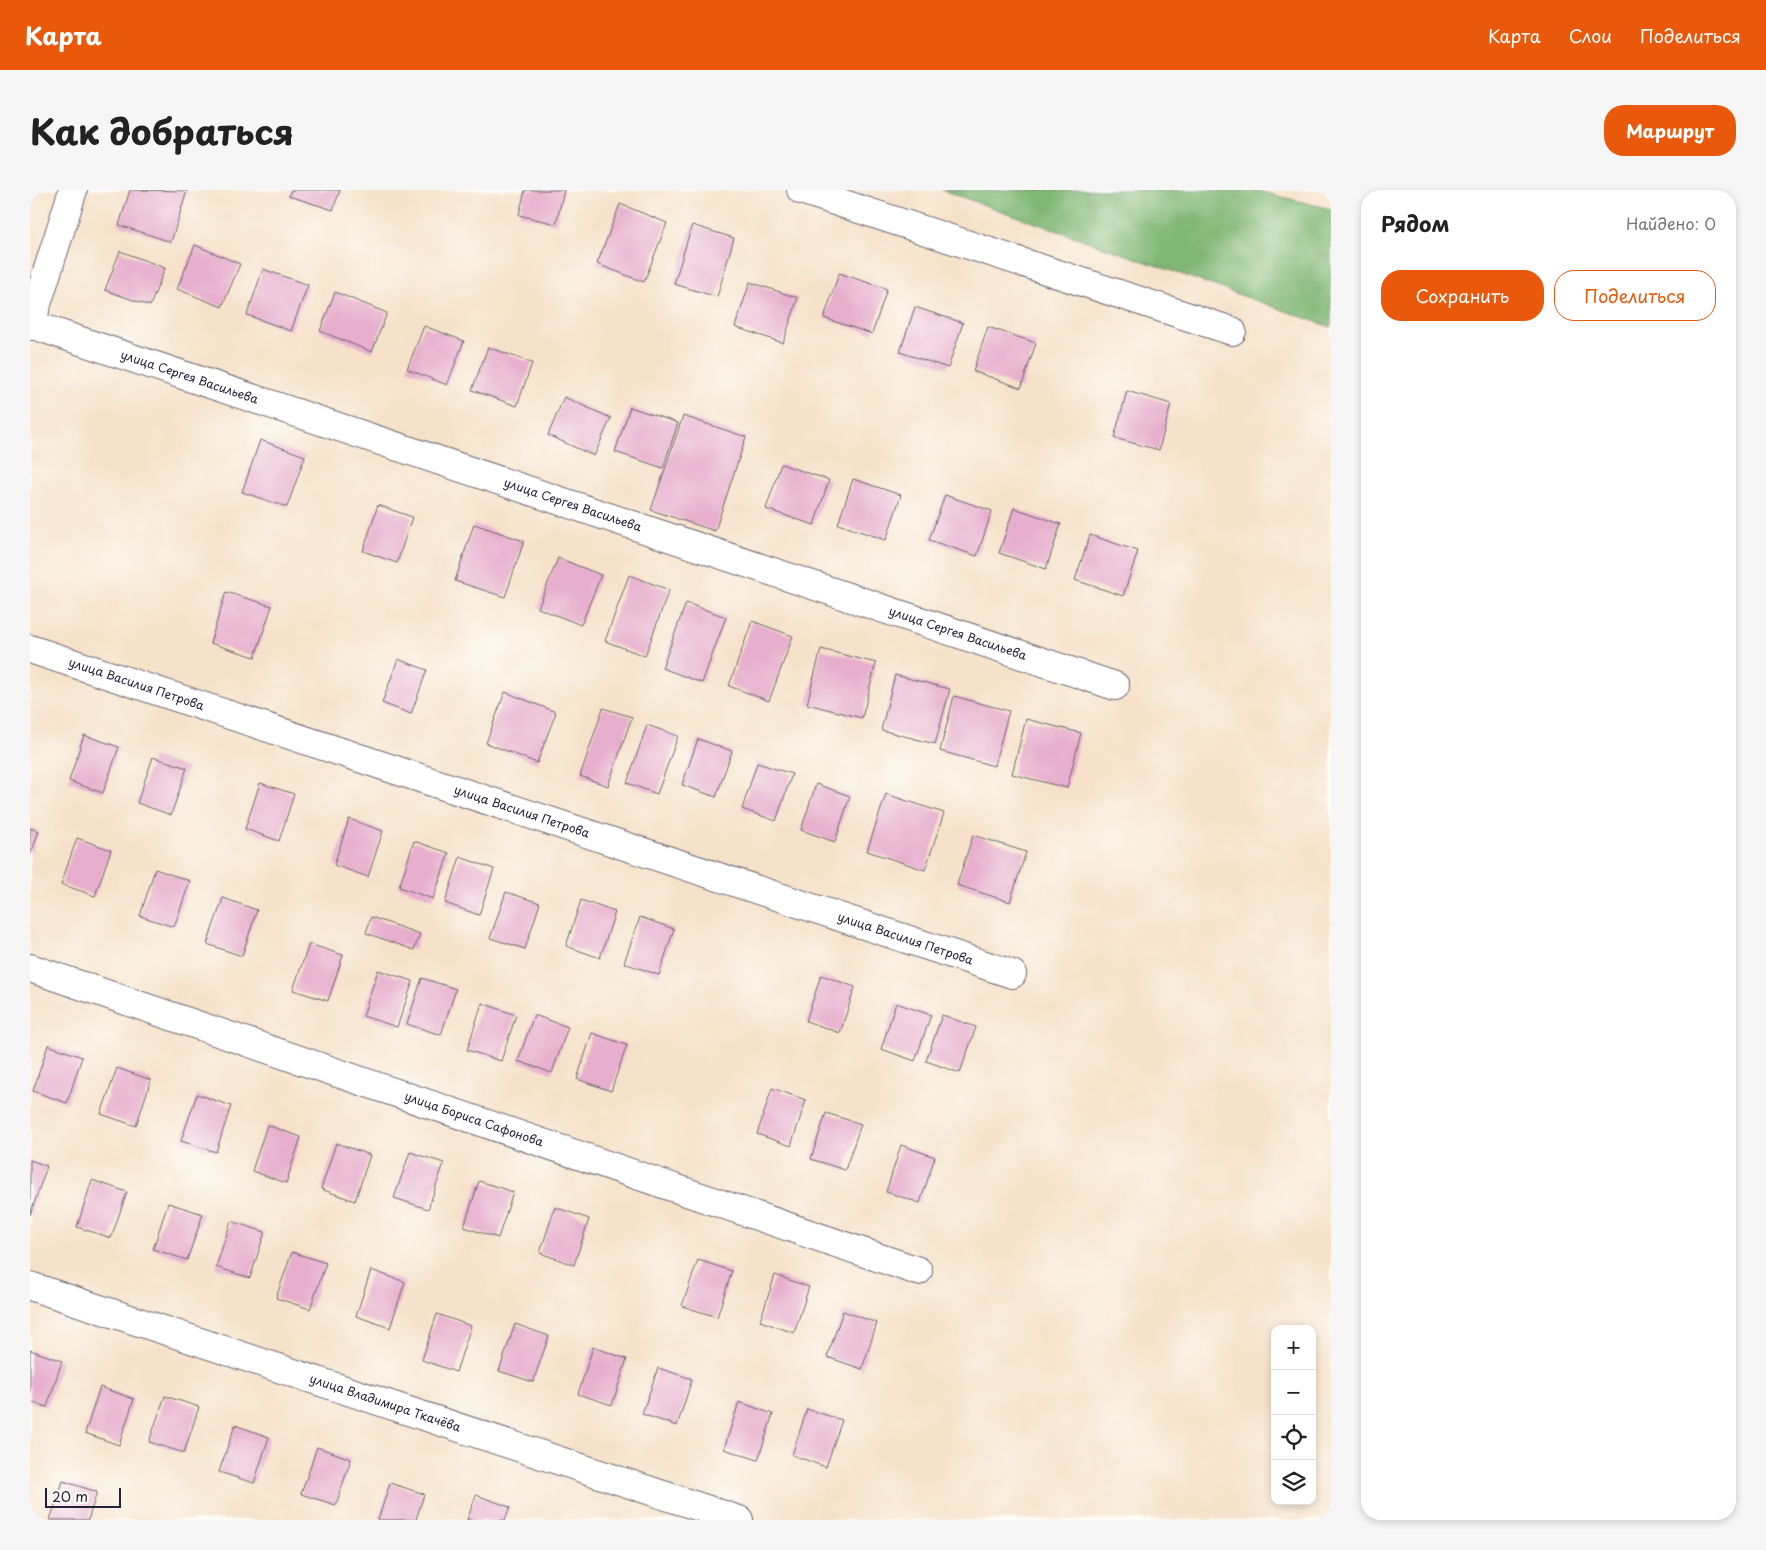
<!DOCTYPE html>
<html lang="ru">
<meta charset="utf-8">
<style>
body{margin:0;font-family:"Playpen Sans",sans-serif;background:#f6f6f6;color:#222}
.controls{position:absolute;right:15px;bottom:15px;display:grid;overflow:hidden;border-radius:10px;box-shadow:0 2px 8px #0003}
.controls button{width:45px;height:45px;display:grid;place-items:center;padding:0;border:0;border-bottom:1px solid #e0e0e0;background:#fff;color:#222;font:25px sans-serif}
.scale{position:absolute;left:15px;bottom:12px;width:76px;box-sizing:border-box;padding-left:5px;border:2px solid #22223b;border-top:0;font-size:14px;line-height:18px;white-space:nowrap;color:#22223b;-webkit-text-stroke:4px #fdfcf7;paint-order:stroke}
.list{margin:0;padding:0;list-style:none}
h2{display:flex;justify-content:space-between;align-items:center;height:65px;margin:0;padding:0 20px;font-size:21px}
h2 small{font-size:16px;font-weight:400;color:#767676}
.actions{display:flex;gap:10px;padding:15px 20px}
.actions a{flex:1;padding:11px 0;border:1px solid #ea580c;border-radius:20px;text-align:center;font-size:18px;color:#ea580c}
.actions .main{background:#ea580c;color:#fff}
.icon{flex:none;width:28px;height:28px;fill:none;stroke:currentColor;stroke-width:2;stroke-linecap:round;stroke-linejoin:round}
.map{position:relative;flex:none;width:1301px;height:1330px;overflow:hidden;border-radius:20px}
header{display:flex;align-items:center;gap:30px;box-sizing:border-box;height:70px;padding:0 25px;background:#ea580c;color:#fff}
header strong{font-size:24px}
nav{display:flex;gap:28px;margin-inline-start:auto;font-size:18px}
.intro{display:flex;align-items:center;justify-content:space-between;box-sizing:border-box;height:120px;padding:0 30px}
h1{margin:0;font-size:35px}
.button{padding:12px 22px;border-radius:20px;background:#ea580c;color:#fff;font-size:18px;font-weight:700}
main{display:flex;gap:30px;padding:0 30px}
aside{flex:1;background:#fff;border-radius:20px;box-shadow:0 2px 8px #0003}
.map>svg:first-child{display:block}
.forest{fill:#81b774;stroke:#526c58}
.building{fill:#e7afcd}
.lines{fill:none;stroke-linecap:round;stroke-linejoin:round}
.minor-casing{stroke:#6c656d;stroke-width:30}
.minor{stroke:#fff;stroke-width:28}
.labels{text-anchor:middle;stroke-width:4.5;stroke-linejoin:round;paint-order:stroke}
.street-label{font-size:12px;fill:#22223b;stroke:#fdfcf7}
</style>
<header>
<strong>Карта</strong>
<nav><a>Карта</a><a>Слои</a><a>Поделиться</a></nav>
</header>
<div class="intro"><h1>Как добраться</h1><a class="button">Маршрут</a></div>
<main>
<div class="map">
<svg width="1301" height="1330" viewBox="0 0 1301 1330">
<rect width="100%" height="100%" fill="#fdfcf7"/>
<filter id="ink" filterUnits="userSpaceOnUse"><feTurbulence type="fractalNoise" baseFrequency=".02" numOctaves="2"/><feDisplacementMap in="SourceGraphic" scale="10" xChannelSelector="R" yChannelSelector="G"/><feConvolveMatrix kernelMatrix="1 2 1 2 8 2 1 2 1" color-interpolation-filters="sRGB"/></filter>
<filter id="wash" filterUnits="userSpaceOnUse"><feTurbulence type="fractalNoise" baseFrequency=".0096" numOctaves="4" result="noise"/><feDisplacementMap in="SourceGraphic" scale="20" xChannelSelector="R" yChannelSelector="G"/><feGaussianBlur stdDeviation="1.12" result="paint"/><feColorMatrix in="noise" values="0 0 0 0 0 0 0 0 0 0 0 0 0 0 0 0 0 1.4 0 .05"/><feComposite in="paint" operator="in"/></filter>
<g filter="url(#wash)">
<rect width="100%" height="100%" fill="#f6e2ca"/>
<!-- forest -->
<path class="forest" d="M912 0H1224L1301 19V137Z"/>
<g id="blocks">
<!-- building -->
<g class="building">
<path d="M100 0 157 1 141 52 89 35Z"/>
<path d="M261 0H310L303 20 259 6Z"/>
<path d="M495 0H534L526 34 489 25Z"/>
<path d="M590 14 637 33 614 92 567 74Z"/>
<path d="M662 35 704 48 687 107 644 94Z"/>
<path d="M165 55 210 74 192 117 147 99Z"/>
<path d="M90 61 135 78 120 116 75 100Z"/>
<path d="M233 79 278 95 261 141 217 125Z"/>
<path d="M809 83 857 99 842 144 794 128Z"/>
<path d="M720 92 768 108 753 153 705 137Z"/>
<path d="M305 102 357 123 342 162 290 141Z"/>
<path d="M885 117 933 133 918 178 870 162Z"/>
<path d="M394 136 434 151 417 195 377 179Z"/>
<path d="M958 137 1006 153 991 198 943 181Z"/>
<path d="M458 157 502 173 487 216 442 200Z"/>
<path d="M1097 201 1141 214 1129 260 1084 248Z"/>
<path d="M534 207 581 228 564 266 518 245Z"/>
<path d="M600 217 648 233 633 278 585 262Z"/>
<path d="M653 226 716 247 685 341 621 320Z"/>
<path d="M230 250 275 266 257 317 212 302Z"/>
<path d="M751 274 799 290 784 335 736 319Z"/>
<path d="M823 289 871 305 856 350 808 334Z"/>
<path d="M915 305 962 321 947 366 899 350Z"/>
<path d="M348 315 382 327 367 373 333 361Z"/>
<path d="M984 318 1031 334 1016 379 969 363Z"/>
<path d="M444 334 494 351 475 407 425 391Z"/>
<path d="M1060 345 1108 361 1093 406 1045 390Z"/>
<path d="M528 368 571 385 551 435 508 418Z"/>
<path d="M599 385 639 400 615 466 575 451Z"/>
<path d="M196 402 242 416 225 467 180 453Z"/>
<path d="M656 413 696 427 672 493 632 478Z"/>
<path d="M722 431 763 446 739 511 699 496Z"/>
<path d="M791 459 846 473 832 528 777 514Z"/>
<path d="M368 469 397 480 381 524 352 513Z"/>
<path d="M865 485 920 499 905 554 851 540Z"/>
<path d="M475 502 526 522 507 573 456 553Z"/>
<path d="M924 506 979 521 964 576 910 561Z"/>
<path d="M573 518 602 527 578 596 550 586Z"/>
<path d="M996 529 1051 543 1037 598 982 584Z"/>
<path d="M617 535 648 546 627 604 597 593Z"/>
<path d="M54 545 89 557 73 603 39 591Z"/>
<path d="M668 549 702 561 686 607 652 595Z"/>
<path d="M123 567 157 578 141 625 107 613Z"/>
<path d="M727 573 762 584 746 631 712 619Z"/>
<path d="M230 593 264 604 249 651 215 639Z"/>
<path d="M786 594 820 606 805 652 771 640Z"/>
<path d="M856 604 914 623 895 680 837 661Z"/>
<path d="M319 629 353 641 338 687 304 675Z"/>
<path d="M0 638 9 641 0 666Z"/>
<path d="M943 645 996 662 980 712 927 695Z"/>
<path d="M47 648 81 660 65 706 31 694Z"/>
<path d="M384 651 419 663 403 709 369 697Z"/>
<path d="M430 667 464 679 449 725 415 713Z"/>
<path d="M125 679 160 691 144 737 110 726Z"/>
<path d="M476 702 510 713 495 759 460 748Z"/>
<path d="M193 708 227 720 212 766 177 754Z"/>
<path d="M551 710 585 722 570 768 536 756Z"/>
<path d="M341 727 390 744 384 760 336 743Z"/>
<path d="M610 727 644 739 629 785 594 773Z"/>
<path d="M279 754 313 765 298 811 263 800Z"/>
<path d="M348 780 383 791 367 837 333 826Z"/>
<path d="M791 785 825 797 810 843 776 831Z"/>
<path d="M392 788 426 799 411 845 377 834Z"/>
<path d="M452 813 486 825 471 871 437 860Z"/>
<path d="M866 813 901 825 885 871 851 859Z"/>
<path d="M504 825 538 837 522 883 488 871Z"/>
<path d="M912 825 946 837 930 883 896 871Z"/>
<path d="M562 843 597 855 581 901 547 889Z"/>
<path d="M18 855 52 867 37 913 3 901Z"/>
<path d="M87 878 121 890 106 936 71 924Z"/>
<path d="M742 898 776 910 761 956 727 944Z"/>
<path d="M167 904 201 916 186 962 151 951Z"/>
<path d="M796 923 831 934 815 980 781 969Z"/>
<path d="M237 935 271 947 256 993 222 981Z"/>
<path d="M306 953 340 965 325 1011 291 999Z"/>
<path d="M871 955 905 967 890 1013 856 1002Z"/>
<path d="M380 962 414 973 398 1019 364 1008Z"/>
<path d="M0 970 17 976 0 1025Z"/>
<path d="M62 990 97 1002 81 1048 47 1037Z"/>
<path d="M449 991 483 1002 468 1048 434 1037Z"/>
<path d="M138 1013 173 1024 157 1070 123 1059Z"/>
<path d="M525 1017 559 1029 544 1075 510 1063Z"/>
<path d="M201 1031 235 1042 220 1088 186 1077Z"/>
<path d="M262 1062 296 1073 280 1119 246 1108Z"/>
<path d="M668 1070 702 1081 687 1127 652 1116Z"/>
<path d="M341 1080 375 1092 360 1138 326 1126Z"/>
<path d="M745 1085 779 1097 764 1143 730 1131Z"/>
<path d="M813 1121 847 1133 832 1179 797 1167Z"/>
<path d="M407 1124 441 1136 426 1182 392 1170Z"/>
<path d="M485 1134 519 1146 503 1192 469 1181Z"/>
<path d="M563 1157 597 1169 582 1215 548 1204Z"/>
<path d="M0 1160 32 1171 17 1217 0 1212Z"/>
<path d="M628 1178 662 1189 647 1236 612 1224Z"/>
<path d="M70 1197 104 1209 89 1255 55 1243Z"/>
<path d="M135 1206 169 1217 154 1263 119 1252Z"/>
<path d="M709 1212 743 1224 728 1270 694 1259Z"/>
<path d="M777 1219 812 1230 796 1277 762 1265Z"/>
<path d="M205 1235 239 1247 224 1293 189 1282Z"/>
<path d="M287 1257 321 1269 306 1315 271 1304Z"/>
<path d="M33 1291 67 1302 58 1330H20Z"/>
<path d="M360 1293 394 1304 386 1330H348Z"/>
<path d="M446 1305 480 1317 475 1330H437Z"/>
</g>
</g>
</g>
<g filter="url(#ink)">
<use href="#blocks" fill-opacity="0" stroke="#6c656d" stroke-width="1"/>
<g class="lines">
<!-- minor casing -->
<g class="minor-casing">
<g id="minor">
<path d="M771 0 1202 141"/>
<path id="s1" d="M0 134 1085 496"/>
<path d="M0 136 43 0"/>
<path id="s2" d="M0 459 982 784"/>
<path id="s3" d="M0 778 888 1081"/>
<path id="s4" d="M0 1096 709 1330"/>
</g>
</g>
<!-- minor -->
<use href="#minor" class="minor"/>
</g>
</g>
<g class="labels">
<!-- street labels -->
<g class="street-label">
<text dy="4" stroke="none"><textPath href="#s1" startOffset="168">улица Сергея Васильева</textPath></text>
<text dy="4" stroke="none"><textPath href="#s1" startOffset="572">улица Сергея Васильева</textPath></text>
<text dy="4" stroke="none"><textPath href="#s1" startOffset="978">улица Сергея Васильева</textPath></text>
<text dy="4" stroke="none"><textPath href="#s2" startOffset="112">улица Василия Петрова</textPath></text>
<text dy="4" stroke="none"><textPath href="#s2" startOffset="518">улица Василия Петрова</textPath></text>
<text dy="4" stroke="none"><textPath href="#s2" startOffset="922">улица Василия Петрова</textPath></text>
<text dy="4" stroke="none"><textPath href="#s3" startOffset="469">улица Бориса Сафонова</textPath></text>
<text dy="4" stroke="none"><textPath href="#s4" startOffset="374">улица Владимира Ткачёва</textPath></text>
</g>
</g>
</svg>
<div class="controls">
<button>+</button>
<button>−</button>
<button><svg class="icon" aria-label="locate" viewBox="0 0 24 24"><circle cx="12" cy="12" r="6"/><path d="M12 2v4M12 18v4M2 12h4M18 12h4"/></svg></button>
<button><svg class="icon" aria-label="layers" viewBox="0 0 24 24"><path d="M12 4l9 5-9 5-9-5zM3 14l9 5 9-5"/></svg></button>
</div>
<div class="scale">20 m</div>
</div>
<aside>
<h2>Рядом<small>Найдено: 0</small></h2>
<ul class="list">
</ul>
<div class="actions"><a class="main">Сохранить</a><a>Поделиться</a></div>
</aside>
</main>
